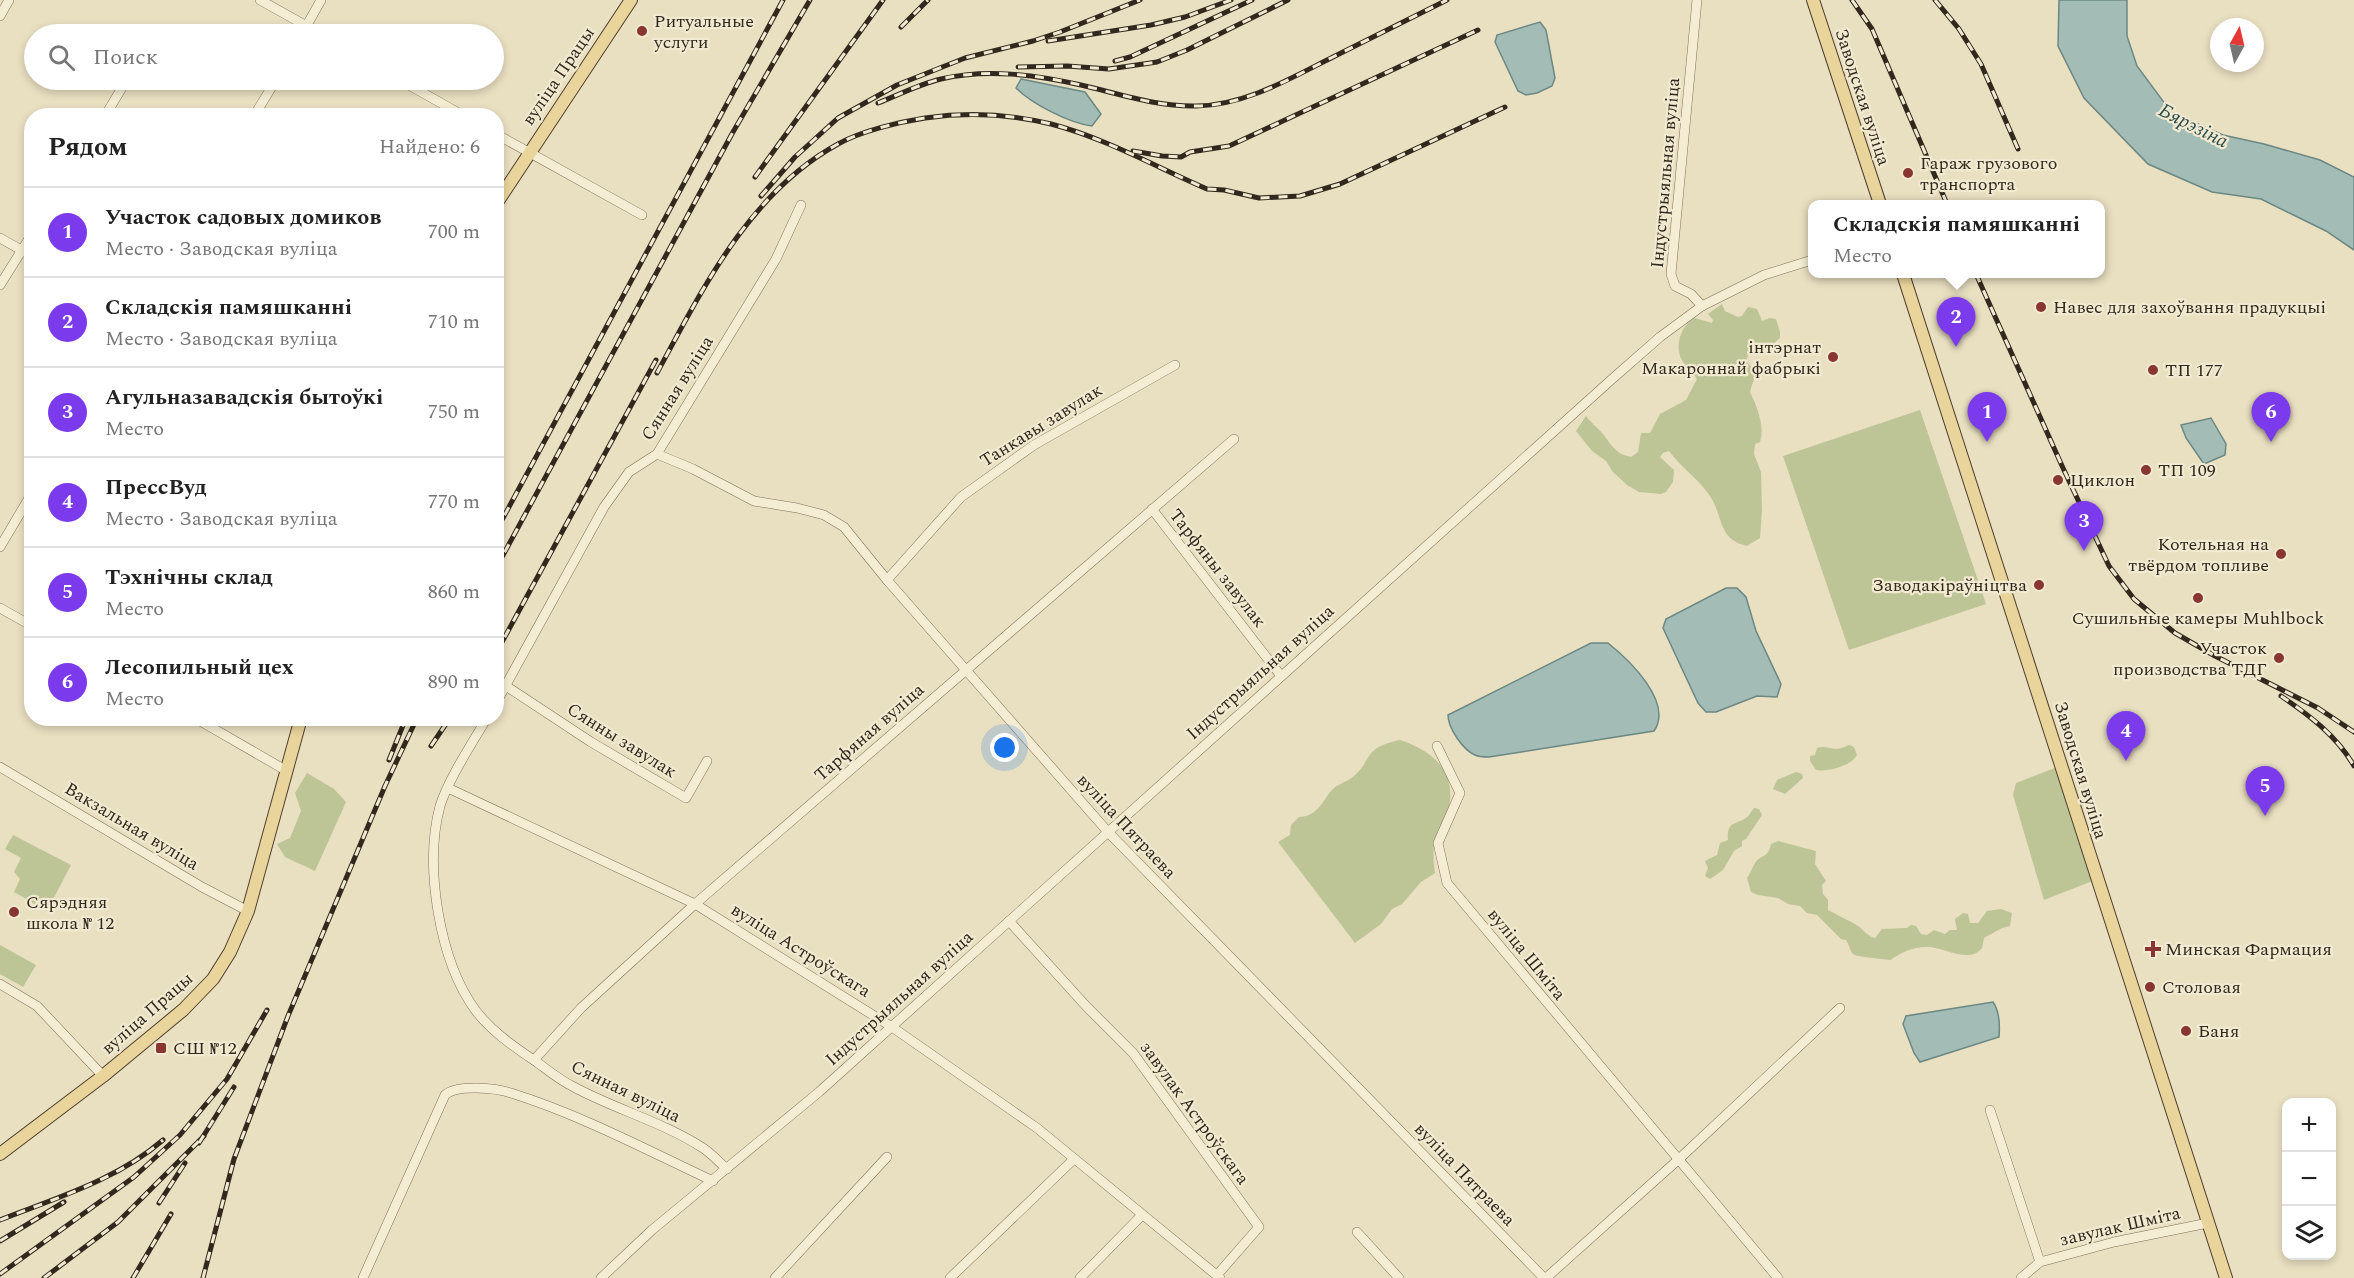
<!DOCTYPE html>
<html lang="ru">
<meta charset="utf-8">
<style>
body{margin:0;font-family:Spectral,serif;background:#f6f6f6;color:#222}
.controls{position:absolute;right:18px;bottom:18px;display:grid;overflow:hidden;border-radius:12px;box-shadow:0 3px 9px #0003}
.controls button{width:54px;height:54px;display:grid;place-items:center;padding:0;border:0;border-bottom:2px solid #e0e0e0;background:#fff;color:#222;font:30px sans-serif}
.compass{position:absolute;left:2210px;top:18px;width:54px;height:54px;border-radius:50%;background:#fff;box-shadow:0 3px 9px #0003;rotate:8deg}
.you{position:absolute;left:1005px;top:748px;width:21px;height:21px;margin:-15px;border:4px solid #fff;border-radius:50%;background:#1a73e8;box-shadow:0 0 0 9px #1a73e833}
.badge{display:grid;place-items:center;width:39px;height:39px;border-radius:50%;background:#7c3aed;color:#fff;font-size:20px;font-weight:700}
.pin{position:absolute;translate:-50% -50px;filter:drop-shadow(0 2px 3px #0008)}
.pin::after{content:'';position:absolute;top:32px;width:21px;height:18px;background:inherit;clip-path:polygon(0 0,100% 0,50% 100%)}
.popup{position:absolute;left:1808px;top:200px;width:297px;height:78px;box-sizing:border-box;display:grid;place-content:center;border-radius:12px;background:#fff;filter:drop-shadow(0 2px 4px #0005);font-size:20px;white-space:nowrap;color:#767676}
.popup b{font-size:22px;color:#222}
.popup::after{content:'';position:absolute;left:50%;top:100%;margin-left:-12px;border:12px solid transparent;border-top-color:#fff}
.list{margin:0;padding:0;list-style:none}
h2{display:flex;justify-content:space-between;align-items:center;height:78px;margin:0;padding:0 24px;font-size:26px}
h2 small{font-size:20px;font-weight:400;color:#767676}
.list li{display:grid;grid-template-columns:39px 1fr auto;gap:18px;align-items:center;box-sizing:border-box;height:90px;padding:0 24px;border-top:2px solid #e0e0e0}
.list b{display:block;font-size:22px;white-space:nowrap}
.list p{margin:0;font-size:20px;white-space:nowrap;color:#767676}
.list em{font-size:20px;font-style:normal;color:#767676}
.icon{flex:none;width:33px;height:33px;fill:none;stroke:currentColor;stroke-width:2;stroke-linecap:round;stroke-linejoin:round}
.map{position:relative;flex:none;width:2354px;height:1278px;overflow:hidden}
.search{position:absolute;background:#fff;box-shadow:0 3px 9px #0003;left:24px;top:24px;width:480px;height:66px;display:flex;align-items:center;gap:15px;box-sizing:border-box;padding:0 21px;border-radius:33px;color:#767676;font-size:22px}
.panel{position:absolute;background:#fff;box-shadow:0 3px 9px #0003;left:24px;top:108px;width:480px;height:618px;border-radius:24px}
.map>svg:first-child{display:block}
.green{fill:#bdc597}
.water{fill:#a3bcb6;stroke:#6c8883;stroke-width:1.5}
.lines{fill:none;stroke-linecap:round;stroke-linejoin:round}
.minor-casing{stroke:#80715b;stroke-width:10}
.major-casing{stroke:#4e3f2f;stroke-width:14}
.minor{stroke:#f5edd3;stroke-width:9}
.major{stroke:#e9d59c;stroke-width:12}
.rail-casing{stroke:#32281d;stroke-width:5}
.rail{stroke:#f1e9d0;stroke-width:3;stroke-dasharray:9;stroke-linecap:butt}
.poi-dot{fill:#893531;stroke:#f1e9d0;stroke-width:2}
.labels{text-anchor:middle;stroke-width:4.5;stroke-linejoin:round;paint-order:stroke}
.poi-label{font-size:18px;fill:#32281d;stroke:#f1e9d0;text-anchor:start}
.street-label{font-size:18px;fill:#32281d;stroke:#f1e9d0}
.water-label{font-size:20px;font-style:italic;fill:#2e5050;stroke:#f1e9d0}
</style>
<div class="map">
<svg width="2354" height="1278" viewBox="0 0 2354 1278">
<rect width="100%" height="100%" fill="#e9dfc1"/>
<!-- green -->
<g class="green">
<path d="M1722 304 1725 311 1738 317 1742 316 1748 307 1757 309 1762 321 1770 318 1776 319 1780 332V338L1772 345C1758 344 1750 347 1746 361 1761 377 1754 374 1750 392 1757 407 1765 425 1760 442L1755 444 1754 454 1761 472 1762 511 1760 538 1747 546C1717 539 1724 517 1710 496 1699 479 1681 468 1669 451L1663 453 1660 457 1674 470 1673 482 1666 492 1661 494 1639 492 1627 485 1613 472 1606 461 1592 451 1576 431 1586 416C1591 423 1597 427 1602 433 1612 445 1615 454 1631 457L1638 452 1641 433H1650L1660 414 1686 400 1697 379C1693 372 1686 367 1682 360 1674 347 1681 324 1695 318L1712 323 1713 320 1708 314Z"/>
<path d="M1920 410 1986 604 1849 650 1783 456Z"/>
<path d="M1400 740C1434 751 1458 773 1448 811 1446 819 1441 825 1438 832 1432 845 1433 859 1435 873L1421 882 1402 904 1392 909 1381 924 1355 943 1278 842 1290 835 1291 825 1299 817C1316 816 1321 805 1330 792 1336 785 1343 783 1350 779 1374 762 1360 748 1400 740Z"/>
<path d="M1849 745 1854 747 1857 755C1851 766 1828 772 1816 770L1810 761V756L1815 755 1817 748C1830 744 1832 754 1849 745Z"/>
<path d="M2060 766 2095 880 2044 900 2013 795 2016 783Z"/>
<path d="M1796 772 1802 774 1803 778 1785 794 1773 789 1777 780Z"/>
<path d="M307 773 334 789 346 802 315 871 285 857 277 844 290 838 301 811 295 793Z"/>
<path d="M1754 808 1759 809 1762 815 1746 839 1742 841V846L1734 851 1723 870 1710 879 1705 876 1708 868 1705 861 1717 855 1720 843 1728 840C1726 818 1740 826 1749 815 1751 813 1752 810 1754 808Z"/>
<path d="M13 835 71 865 47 911 14 892 20 879 14 872 21 858 5 849Z"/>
<path d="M1778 841 1816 851 1815 864 1826 881 1822 885 1823 894 1828 900V910C1838 915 1847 920 1855 924 1863 928 1866 936 1875 938L1882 929 1907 928 1911 925 1916 926 1921 934 1927 935 1934 930 1945 934 1950 930H1957L1955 919 1963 913 1968 914 1970 923H1978L1987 911 2001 909 2012 913 2010 926 2002 928 1984 938 1982 948C1970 964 1945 948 1929 947 1914 946 1902 952 1890 960 1883 959 1856 957 1853 954 1850 951 1849 944 1846 940L1841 939 1817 915 1807 913 1800 906 1788 904 1778 898 1758 895 1751 892 1747 878C1750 874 1752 868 1755 863 1761 854 1768 859 1771 844Z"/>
<path d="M0 945 36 965 23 987 0 974Z"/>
</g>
<!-- water -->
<g class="water">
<path d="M2059 0H2127V36L2137 66 2171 112 2223 135 2264 144 2320 160 2354 177V250L2326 231 2261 199 2212 192 2148 164 2084 98 2058 46Z"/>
<path d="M1540 22 1546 30 1555 78 1552 86 1537 93 1526 95 1518 91 1495 42 1497 35Z"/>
<path d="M1021 79 1085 92 1101 114 1092 126C1069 123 1032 104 1016 88Z"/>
<path d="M2211 418 2226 444 2225 455 2204 464 2186 438 2181 425Z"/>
<path d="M1726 588H1737L1746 597 1756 631 1781 684 1777 697 1757 696 1716 712H1706L1698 703 1663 628 1666 619Z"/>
<path d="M1591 643H1608C1628 659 1674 702 1654 731L1489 757C1484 757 1479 757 1475 755 1463 750 1448 728 1448 715Z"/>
<path d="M1993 1002C2000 1012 2000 1025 1999 1037L1920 1062 1914 1053 1903 1024 1906 1016Z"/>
</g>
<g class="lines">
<!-- minor casing -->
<g class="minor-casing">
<g id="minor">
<path d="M260 0 321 34"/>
<path d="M0 16 9 0"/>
<path d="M302 34 321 0"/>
<path d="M400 80 464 116"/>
<path d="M105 116 123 86"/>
<path d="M254 116 276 80"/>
<path d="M496 134 642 215"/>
<path d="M0 238 32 256"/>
<path d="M0 285 32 234"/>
<path d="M1702 306 1764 275 1812 260"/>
<path d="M657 454 693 469 754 501 797 508 824 515 844 527 887 580 1108 832 1544 1278"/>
<path d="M1152 509 1281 676"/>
<path d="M0 547 32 493"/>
<path d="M887 580 961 497 1034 445 1175 365"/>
<path d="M0 608 32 626"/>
<path d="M506 686 591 742 686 798 707 761"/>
<path d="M496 703 604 507 629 472 657 454 776 259 801 205"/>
<path d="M195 718 287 771"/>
<path d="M487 718C472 743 448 780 440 806 424 866 439 961 476 1011 493 1033 516 1048 538 1063 549 1071 560 1080 572 1086 614 1109 663 1122 703 1148 712 1154 719 1162 727 1169"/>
<path d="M1437 746 1460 793 1438 843 1447 883 1778 1278"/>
<path d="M0 767 202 887 248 911"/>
<path d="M448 788 695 904 892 1027 1037 1128 1220 1278"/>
<path d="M1009 921 1086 1006 1133 1053 1259 1227 1217 1275"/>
<path d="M0 984 37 1006 103 1076"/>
<path d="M534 1060 581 1008 695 904 1234 439"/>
<path d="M1990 1110 2040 1262"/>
<path d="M1357 1232 1399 1278"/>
<path d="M363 1278 445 1095C457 1084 496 1088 511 1093 581 1115 647 1150 713 1181"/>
<path d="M601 1278 652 1230 819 1092 1611 380 1660 337 1702 306 1691 294 1675 286 1671 274 1697 0"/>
<path d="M775 1278 887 1157"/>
<path d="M950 1278 1074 1159"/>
<path d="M1080 1278 1142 1215"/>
<path d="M1546 1278 1679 1159 1840 1008"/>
<path d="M2021 1278 2040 1262 2114 1242 2208 1223"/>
</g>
</g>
<!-- major casing -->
<g class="major-casing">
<g id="major">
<path d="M1813 0 1880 204"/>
<path d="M496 204 631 0"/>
<path d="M1903 274 2226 1278"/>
<path d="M0 1154 103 1076 183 1010 213 979 230 952 248 911 301 718"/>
</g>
</g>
<!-- minor -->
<use href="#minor" class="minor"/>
<!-- major -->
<use href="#major" class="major"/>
<!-- rail casing -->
<g class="rail-casing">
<g id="rail">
<path d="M1852 0 1872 29 1947 204"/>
<path d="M1935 0 1959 29 1981 64 2018 149"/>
<path d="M901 27 928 0"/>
<path d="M1048 41 1151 25 1185 17 1231 0"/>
<path d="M1115 61 1130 57 1252 0"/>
<path d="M1018 67 1067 66 1109 69 1157 62 1187 50 1288 0"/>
<path d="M878 103C898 95 920 84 941 79 987 68 1036 75 1081 85 1120 94 1157 107 1197 106 1246 105 1291 78 1333 57 1371 38 1409 19 1447 0"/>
<path d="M1133 151 1162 156 1181 157 1190 152 1229 146 1478 30"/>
<path d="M755 177 883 0"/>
<path d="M761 196 795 157 838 118 897 85 965 58 1033 41 1060 32 1140 0"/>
<path d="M1976 274 2063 468 2109 566 2134 599 2175 633 2215 656 2318 708 2354 732"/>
<path d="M657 373C703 288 750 192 838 144 861 131 899 122 925 118 967 112 1010 114 1051 124 1105 138 1156 167 1207 189L1224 190 1259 198 1300 196 1340 184 1505 107"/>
<path d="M496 531 783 0"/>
<path d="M496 568 733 132 810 0"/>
<path d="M496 653 656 360"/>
<path d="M2281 696C2309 715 2337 736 2354 766"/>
<path d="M431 746 450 718"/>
<path d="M389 760 406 718"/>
<path d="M199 1143 234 1087"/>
<path d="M159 1203 185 1163"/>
<path d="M0 1220C56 1198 117 1180 163 1140"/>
<path d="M0 1241 64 1202"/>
<path d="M0 1274 134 1177 180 1135 227 1079 267 1010"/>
<path d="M44 1278 118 1222 204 1136"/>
<path d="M133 1278 171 1214"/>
<path d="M203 1278 234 1159 288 1016 385 786 417 718"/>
</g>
</g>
<!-- rail -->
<use href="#rail" class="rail"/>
</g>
<!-- markers -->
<g class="poi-dot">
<circle cx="642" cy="31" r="6"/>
<circle cx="1908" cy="173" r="6"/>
<circle cx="2041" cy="307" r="6"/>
<circle cx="1833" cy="357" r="6"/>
<circle cx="2153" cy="370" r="6"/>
<circle cx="2146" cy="470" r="6"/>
<circle cx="2058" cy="480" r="6"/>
<circle cx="2281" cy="554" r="6"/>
<circle cx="2039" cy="585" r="6"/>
<circle cx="2198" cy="598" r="6"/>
<circle cx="2279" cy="658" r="6"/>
<circle cx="14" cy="912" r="6"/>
<path d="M2150 940h6v6h6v6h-6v6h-6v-6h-6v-6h6z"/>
<circle cx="2150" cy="987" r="6"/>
<circle cx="2186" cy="1031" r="6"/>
<rect x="155" y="1042" width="12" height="12" rx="3"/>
</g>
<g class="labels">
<!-- poi labels -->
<g class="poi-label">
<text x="654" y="27">Ритуальные<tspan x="654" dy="21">услуги</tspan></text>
<text x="1920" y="169">Гараж грузового<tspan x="1920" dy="21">транспорта</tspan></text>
<text x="2053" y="313">Навес для захоўвання прадукцыі</text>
<text x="1821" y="353" text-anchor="end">інтэрнат<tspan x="1821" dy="21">Макароннай фабрыкі</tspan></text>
<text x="2165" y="376">ТП 177</text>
<text x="2158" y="476">ТП 109</text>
<text x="2070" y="486">Циклон</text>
<text x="2269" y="550" text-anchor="end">Котельная на<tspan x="2269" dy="21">твёрдом топливе</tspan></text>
<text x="2027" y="591" text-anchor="end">Заводакіраўніцтва</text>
<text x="2198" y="624" text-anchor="middle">Cушильные камеры Muhlbock</text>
<text x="2267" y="654" text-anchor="end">Участок<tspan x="2267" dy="21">производства ТДГ</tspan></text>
<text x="26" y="908">Сярэдняя<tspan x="26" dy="21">школа № 12</tspan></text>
<text x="2165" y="955">Минская Фармация</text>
<text x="2162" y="993">Столовая</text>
<text x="2198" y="1037">Баня</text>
<text x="173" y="1054">СШ №12</text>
</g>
<!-- street labels -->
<g class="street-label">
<text transform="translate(558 76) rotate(-56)" y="6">вуліца Працы</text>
<text transform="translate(1863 97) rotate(72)" y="6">Заводская вуліца</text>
<text transform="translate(1665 173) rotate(-85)" y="6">Індустрыяльная вуліца</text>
<text transform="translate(677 388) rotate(-58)" y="6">Сянная вуліца</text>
<text transform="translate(1041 425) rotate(-32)" y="6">Танкавы завулак</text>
<text transform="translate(1218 568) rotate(52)" y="6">Тарфяны завулак</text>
<text transform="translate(1260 672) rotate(-42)" y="6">Індустрыяльная вуліца</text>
<text transform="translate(869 732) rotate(-41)" y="6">Тарфяная вуліца</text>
<text transform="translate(622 740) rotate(32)" y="6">Сянны завулак</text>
<text transform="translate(2081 770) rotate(73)" y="6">Заводская вуліца</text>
<text transform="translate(132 826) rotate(31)" y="6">Вакзальная вуліца</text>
<text transform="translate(1127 826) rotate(47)" y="6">вуліца Пятраева</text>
<text transform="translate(801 950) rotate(32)" y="6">вуліца Астроўскага</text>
<text transform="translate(1527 954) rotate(51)" y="6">вуліца Шміта</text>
<text transform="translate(899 998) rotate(-42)" y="6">Індустрыяльная вуліца</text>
<text transform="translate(147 1013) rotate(-41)" y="6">вуліца Працы</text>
<text transform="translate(626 1091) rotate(26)" y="6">Сянная вуліца</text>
<text transform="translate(1195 1113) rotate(54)" y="6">завулак Астроўскага</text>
<text transform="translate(1465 1174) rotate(46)" y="6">вуліца Пятраева</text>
<text transform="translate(2120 1226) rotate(-13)" y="6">завулак Шміта</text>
</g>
<!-- water labels -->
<g class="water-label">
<text transform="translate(2194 125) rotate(27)" y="7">Бярэзіна</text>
</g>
</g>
</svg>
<div class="controls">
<button>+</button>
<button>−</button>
<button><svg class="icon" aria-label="layers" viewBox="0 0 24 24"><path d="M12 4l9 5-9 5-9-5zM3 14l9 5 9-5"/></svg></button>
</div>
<svg class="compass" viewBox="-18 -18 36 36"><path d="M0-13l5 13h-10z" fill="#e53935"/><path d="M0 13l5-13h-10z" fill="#767676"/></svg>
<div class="you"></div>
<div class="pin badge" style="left:1987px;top:442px">1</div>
<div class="pin badge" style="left:1956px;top:347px">2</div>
<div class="popup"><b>Складскія памяшканні</b>Место</div>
<div class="pin badge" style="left:2084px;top:551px">3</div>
<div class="pin badge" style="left:2126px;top:761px">4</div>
<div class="pin badge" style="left:2265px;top:816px">5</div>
<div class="pin badge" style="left:2271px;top:442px">6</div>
<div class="search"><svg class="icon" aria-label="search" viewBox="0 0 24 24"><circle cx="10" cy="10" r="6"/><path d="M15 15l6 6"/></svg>Поиск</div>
<section class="panel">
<h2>Рядом<small>Найдено: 6</small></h2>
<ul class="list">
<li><span class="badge">1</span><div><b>Участок садовых домиков</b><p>Место · Заводская вуліца</p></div><em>700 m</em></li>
<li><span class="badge">2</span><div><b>Складскія памяшканні</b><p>Место · Заводская вуліца</p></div><em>710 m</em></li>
<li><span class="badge">3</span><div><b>Агульназавадскія бытоўкі</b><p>Место</p></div><em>750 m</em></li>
<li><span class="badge">4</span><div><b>ПрессВуд</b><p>Место · Заводская вуліца</p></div><em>770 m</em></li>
<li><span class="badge">5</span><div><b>Тэхнічны склад</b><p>Место</p></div><em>860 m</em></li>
<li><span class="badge">6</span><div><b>Лесопильный цех</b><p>Место</p></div><em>890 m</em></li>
</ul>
</section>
</div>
